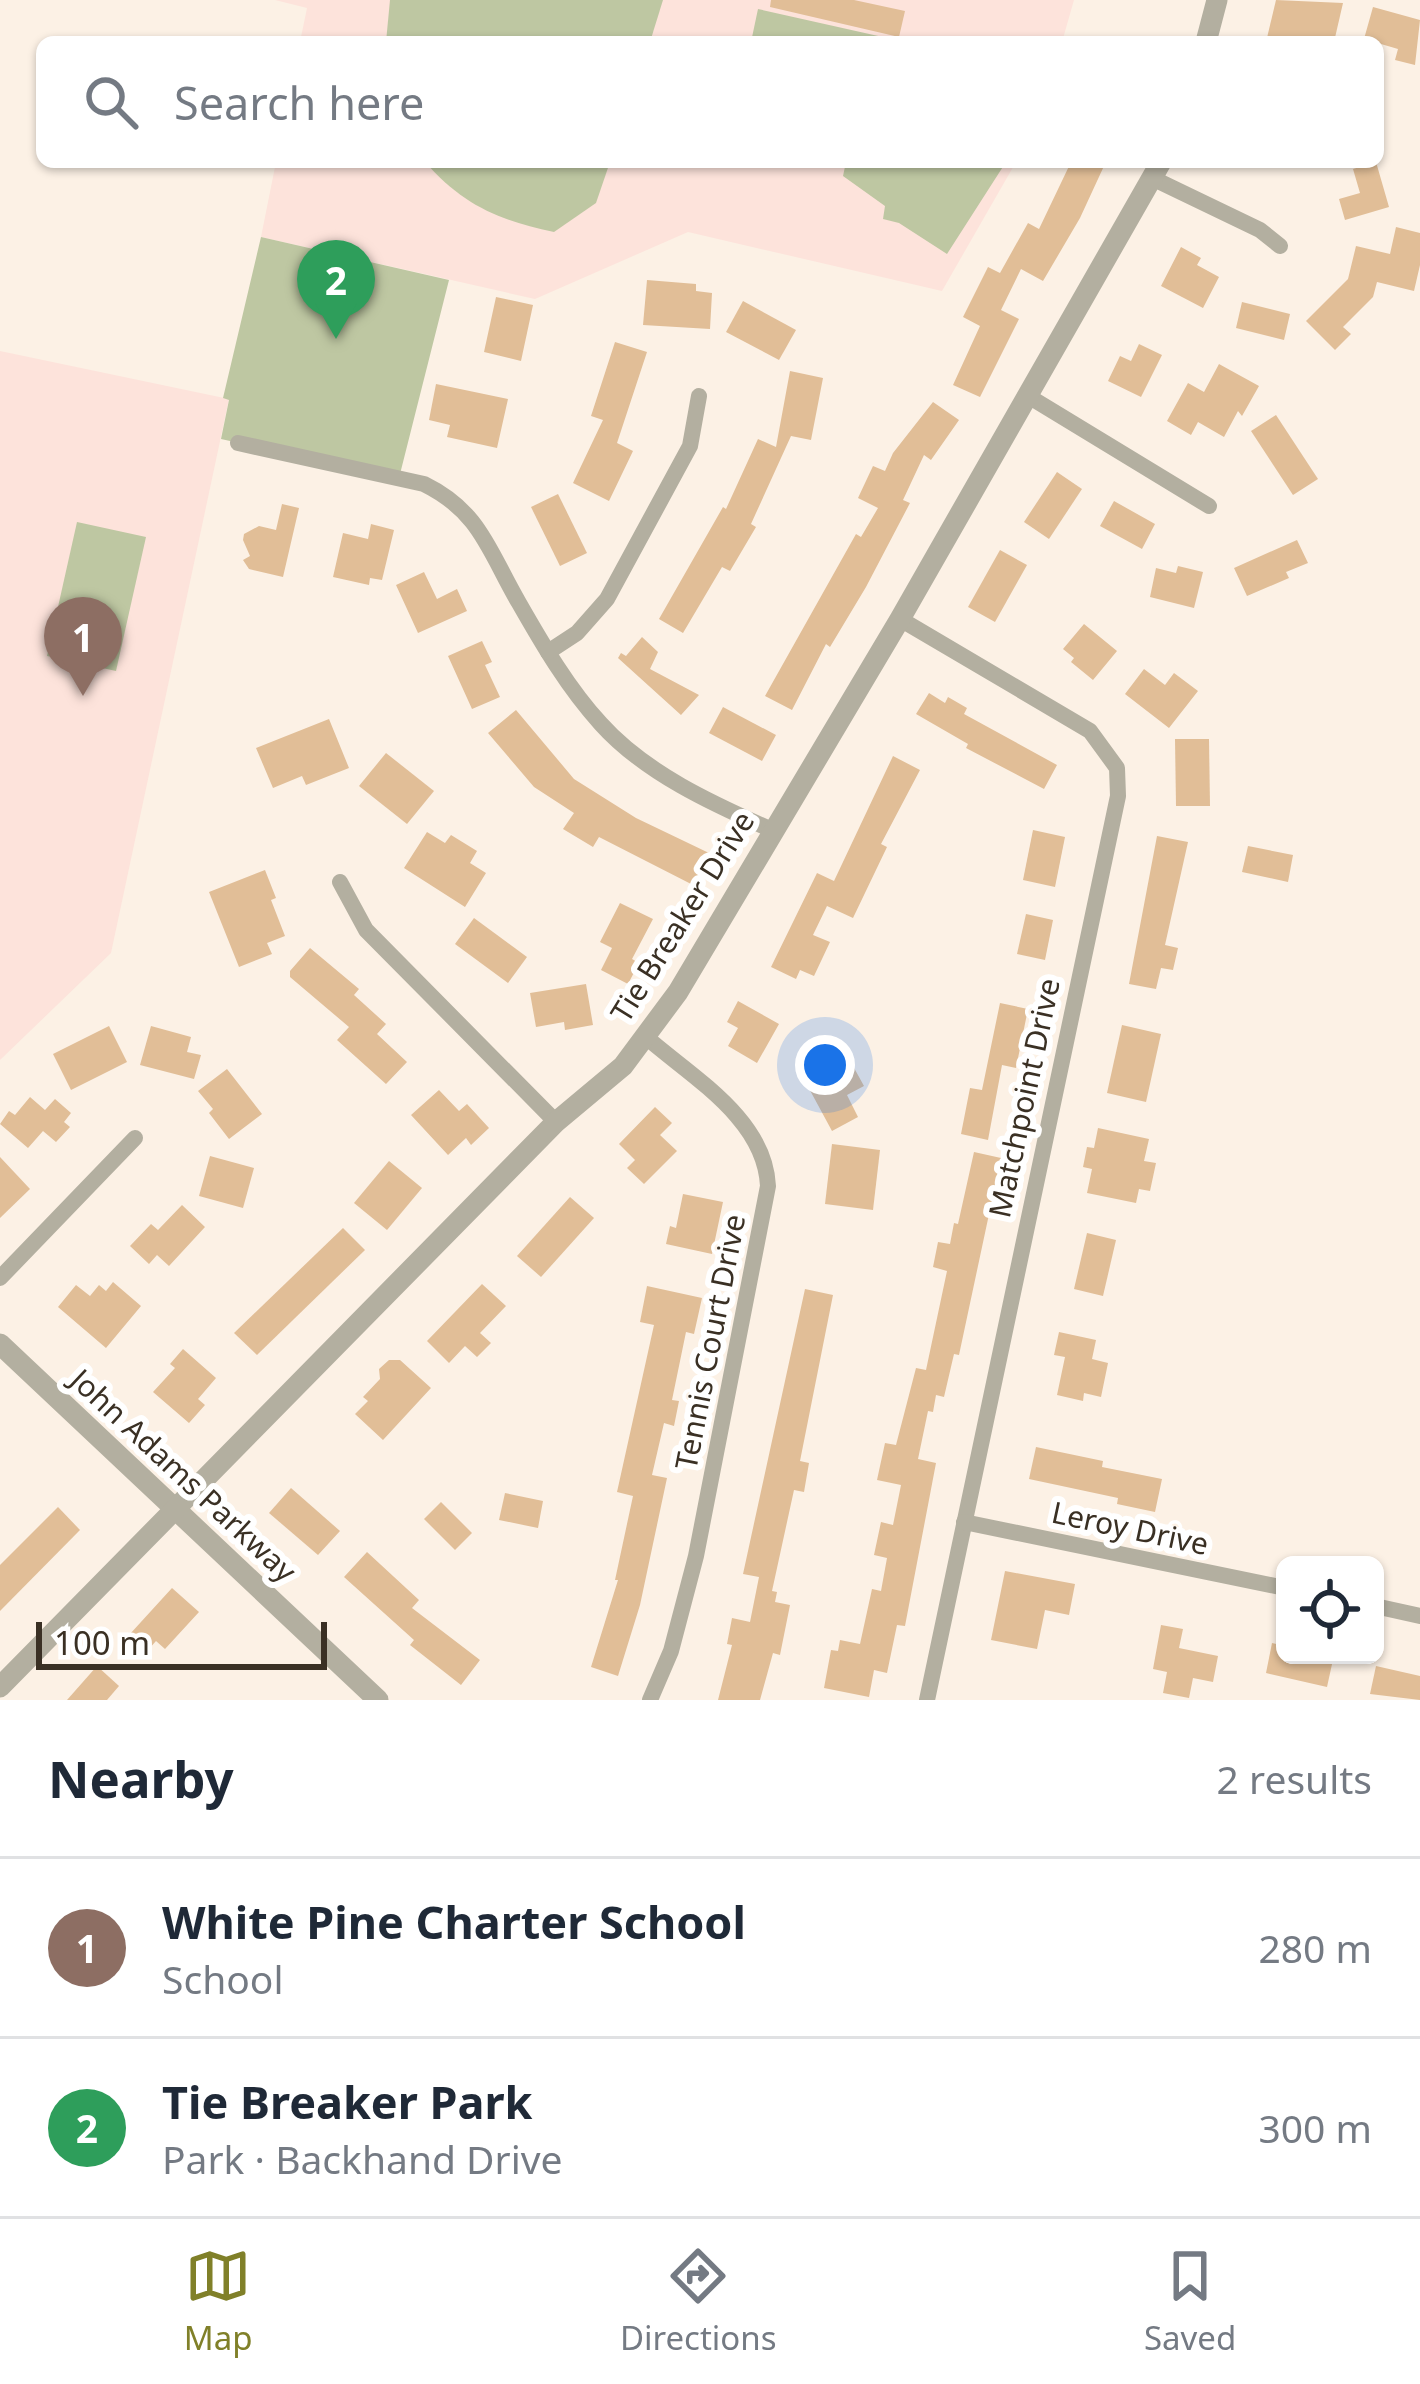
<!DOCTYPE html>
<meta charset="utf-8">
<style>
body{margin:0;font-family:"Noto Sans",sans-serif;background:#f6f6f7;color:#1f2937}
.controls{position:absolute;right:36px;bottom:36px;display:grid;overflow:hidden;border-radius:18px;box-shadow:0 3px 9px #0004}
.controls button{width:108px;height:108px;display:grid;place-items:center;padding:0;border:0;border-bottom:3px solid #e0e1e3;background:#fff;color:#1f2937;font:60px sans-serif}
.scale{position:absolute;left:36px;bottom:30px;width:291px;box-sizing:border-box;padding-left:12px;border:6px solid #3a3024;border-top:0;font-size:33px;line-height:42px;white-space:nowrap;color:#3a3024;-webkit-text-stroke:9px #fff;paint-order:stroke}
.you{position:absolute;left:825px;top:1065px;width:42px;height:42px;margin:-30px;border:9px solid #fff;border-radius:50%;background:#1a73e8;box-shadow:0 0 0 18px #1a73e833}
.badge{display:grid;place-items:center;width:78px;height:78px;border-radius:50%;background:#808029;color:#fff;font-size:39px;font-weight:700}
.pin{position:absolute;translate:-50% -99px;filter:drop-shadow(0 3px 6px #0008)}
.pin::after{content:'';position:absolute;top:63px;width:42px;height:36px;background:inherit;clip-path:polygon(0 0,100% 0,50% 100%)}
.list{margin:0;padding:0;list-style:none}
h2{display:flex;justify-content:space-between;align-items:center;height:156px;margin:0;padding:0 48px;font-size:51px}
h2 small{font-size:39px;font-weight:400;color:#747a83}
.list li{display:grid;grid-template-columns:78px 1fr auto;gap:36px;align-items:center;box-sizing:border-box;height:180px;padding:0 48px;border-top:3px solid #e0e1e3}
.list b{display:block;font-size:45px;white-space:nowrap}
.list p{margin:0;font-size:39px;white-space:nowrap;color:#747a83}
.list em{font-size:39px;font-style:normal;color:#747a83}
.icon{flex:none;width:66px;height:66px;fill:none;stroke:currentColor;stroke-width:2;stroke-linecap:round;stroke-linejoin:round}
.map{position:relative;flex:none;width:1420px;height:1700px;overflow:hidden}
.search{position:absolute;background:#fff;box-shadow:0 3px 9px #0004;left:36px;right:36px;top:36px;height:132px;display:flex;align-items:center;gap:30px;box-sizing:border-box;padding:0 42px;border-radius:18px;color:#747a83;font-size:45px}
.sheet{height:516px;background:#fff}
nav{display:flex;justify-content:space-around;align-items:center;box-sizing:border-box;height:168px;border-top:3px solid #e0e1e3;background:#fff;font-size:33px;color:#747a83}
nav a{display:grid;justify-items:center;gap:6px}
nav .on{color:#808029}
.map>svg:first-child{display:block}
.education{fill:#fde3db}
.green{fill:#bec7a2}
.building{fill:#e1be97}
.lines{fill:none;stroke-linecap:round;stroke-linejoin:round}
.minor{stroke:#b3afa0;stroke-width:16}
.tertiary{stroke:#b3afa0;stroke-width:21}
.labels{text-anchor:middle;stroke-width:12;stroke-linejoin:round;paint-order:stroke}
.street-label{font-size:30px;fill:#3a3024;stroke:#fff}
</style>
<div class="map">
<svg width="1420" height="1700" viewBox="0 0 1420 1700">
<rect width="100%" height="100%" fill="#fcf1e5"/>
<!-- education -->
<g class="education">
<path d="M275 0H1074L1062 42H300L307 8Z"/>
<path d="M276 162H1016L942 291 688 232 535 299 261 237Z"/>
<path d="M0 351 229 399 111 953 0 1060Z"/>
</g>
<!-- green -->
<g class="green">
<path d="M390 0H663L650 42H386Z"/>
<path d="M758 9 905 42H751Z"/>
<path d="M425 162H610L596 203 554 232C498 220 463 205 425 162Z"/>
<path d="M846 162H1006L947 254 899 223 883 219 885 206 843 176Z"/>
<path d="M261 237 449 280 399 478 221 439 229 400 223 398Z"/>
<path d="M77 522 146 537 116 671 47 656Z"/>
</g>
<!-- building -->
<g class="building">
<path d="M771 0H854L905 11 899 37 770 7Z"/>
<path d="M1276 0 1343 3 1334 42H1266Z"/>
<path d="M1373 7 1420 20 1415 65 1395 60 1398 49 1364 39Z"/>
<path d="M1071 162H1095L1104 166 1080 218 1043 281 1021 269 1001 310 1019 319 980 397 953 385 980 326 963 317 988 267 1000 273 1028 223 1039 229Z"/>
<path d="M1376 162 1389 207 1345 220 1339 199 1360 193 1353 169Z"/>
<path d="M1396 227 1420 233V265L1414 291 1377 282 1373 297 1343 327 1351 334 1335 350 1306 321 1348 279 1356 246 1390 254Z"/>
<path d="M1181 247 1201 258 1197 265 1219 277 1203 308 1161 286Z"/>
<path d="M647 280 696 284V291L712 293 710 329 643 325Z"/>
<path d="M496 297 533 305 521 361 484 352Z"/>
<path d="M743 301 796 330 779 360 726 332Z"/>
<path d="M1242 302 1290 314 1284 340 1236 328Z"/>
<path d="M615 342 647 352 617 443 633 451 609 501 573 483 603 420 591 416Z"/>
<path d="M1139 344 1162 355 1141 397 1108 381 1120 356 1131 361Z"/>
<path d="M1219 364 1259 386 1242 416 1238 411 1224 437 1198 422 1191 435 1167 421 1188 383 1204 392Z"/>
<path d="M790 371 823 378 811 440 791 436 751 524 756 527 730 571 722 567 683 633 659 619 723 507 726 509 758 439 776 447Z"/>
<path d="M436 384 508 399 497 448 447 437 450 425 429 420Z"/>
<path d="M933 402 959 420 931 460 924 455 903 500 910 503 866 587 830 647 826 644 792 710 765 696 856 534 861 537 878 508 858 498 873 466 885 471 893 453Z"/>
<path d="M1276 415 1318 479 1293 495 1251 431Z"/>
<path d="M1057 472 1082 489 1049 539 1024 522Z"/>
<path d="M558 494 587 553 560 566 531 507Z"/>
<path d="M1114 501 1155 524 1142 549 1100 526Z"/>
<path d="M282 504 299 508 283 577 249 569 243 560 250 556 243 540 244 534 259 526 276 530Z"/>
<path d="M371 524 394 530 382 580 370 578 369 585 333 577 343 533 368 539Z"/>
<path d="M1297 540 1308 563 1286 572 1289 578 1247 596 1234 568Z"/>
<path d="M1000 550 1027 565 995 622 968 607Z"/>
<path d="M1178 566 1203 572 1194 608 1150 597 1156 568 1176 573Z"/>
<path d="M424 572 437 599 457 589 467 611 418 633 396 585Z"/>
<path d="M1084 624 1117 651 1093 680 1071 662 1074 658 1063 649Z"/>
<path d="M642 637 658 652 650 669 699 695 681 715 618 658 621 653 626 656Z"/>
<path d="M482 641 492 662 485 665 500 697 472 709 448 656Z"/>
<path d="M1144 669 1165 685 1174 673 1198 691 1169 728 1125 694Z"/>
<path d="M929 693 945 703 948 697 967 708 964 714 1057 765 1044 789 966 748 968 744 916 714Z"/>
<path d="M723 707 776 735 762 761 709 733Z"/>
<path d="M516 710 574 779 636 818 709 853 693 885 599 837 593 847 563 829 574 813 534 787 488 733Z"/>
<path d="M329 719 349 768 306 785 302 776 273 788 256 748Z"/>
<path d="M1175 739H1209L1210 806H1176Z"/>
<path d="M386 753 434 791 407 824 359 786Z"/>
<path d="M893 756 920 770 881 844 887 847 853 918 827 906 813 935 830 942 814 976 800 970 796 979 771 967 817 873 834 881Z"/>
<path d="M1033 830 1065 837 1055 887 1023 880Z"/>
<path d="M427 832 445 843 451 835 477 851 470 863 486 873 465 907 404 868Z"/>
<path d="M1157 836 1188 842 1165 945 1178 948 1173 970 1161 968 1156 989 1129 984Z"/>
<path d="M1248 846 1293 855 1288 882 1242 872Z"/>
<path d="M265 870 276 898 271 900 285 936 267 943 272 954 239 967 209 892Z"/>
<path d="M620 903 653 919 632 959 639 963 628 984 601 970 612 948 600 942Z"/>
<path d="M1026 914 1053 920 1045 960 1017 954Z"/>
<path d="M474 918 527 957 508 983 455 944Z"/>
<path d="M310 948 359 989 354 995 386 1024 377 1034 407 1062 386 1084 337 1040 349 1027 290 977V971Z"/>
<path d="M586 984 593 1025 565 1030 564 1022 536 1027 530 993Z"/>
<path d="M738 1001 779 1024 757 1063 728 1046 738 1028 727 1022Z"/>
<path d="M1000 1003 1028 1009 1016 1068 1002 1065 988 1140 961 1134 970 1088 982 1090Z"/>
<path d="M1122 1025 1161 1034 1146 1102 1107 1093Z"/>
<path d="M109 1026 127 1062 71 1090 53 1054Z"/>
<path d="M151 1026 191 1037 187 1052 201 1055 194 1079 140 1065Z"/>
<path d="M825 1056 836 1076 853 1066 864 1086 847 1095 858 1117 832 1131 799 1070Z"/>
<path d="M227 1069 262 1114 229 1139 209 1113 213 1109 198 1091Z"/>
<path d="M439 1090 459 1111 467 1104 489 1128 471 1145 466 1138 448 1155 411 1115Z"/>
<path d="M30 1097 45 1110 55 1099 71 1113 64 1122 70 1127 56 1142 43 1131 28 1148 0 1124 9 1111 15 1115Z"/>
<path d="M655 1107 672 1123 660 1135 677 1151 644 1184 627 1168 635 1160 619 1144Z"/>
<path d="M1098 1128 1149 1139 1144 1161 1156 1163 1150 1191 1139 1189 1136 1203 1087 1193 1092 1169 1083 1167 1087 1147 1094 1148Z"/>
<path d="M832 1144 880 1150 873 1210 825 1204Z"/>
<path d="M974 1152 1001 1158 959 1355 954 1354 944 1397 936 1395 933 1412 928 1411 918 1459 936 1463 905 1626 897 1625 887 1673 874 1670 869 1697 824 1688 831 1650 838 1651 840 1640 860 1644 872 1589 881 1591 887 1558 874 1555 881 1522 893 1525 901 1485 877 1480 885 1443 896 1445 916 1368 926 1370 947 1271 933 1267 938 1242 950 1244 954 1223 958 1224Z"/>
<path d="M210 1156 254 1168 243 1208 199 1196Z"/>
<path d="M0 1157 30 1189 0 1218Z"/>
<path d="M389 1161 422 1188 387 1230 354 1203Z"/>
<path d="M683 1194 723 1202 712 1254 666 1244 670 1226 676 1228Z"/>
<path d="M570 1197 594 1218 541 1277 517 1256Z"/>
<path d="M182 1205 205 1227 169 1266 157 1255 149 1264 130 1246 151 1224 158 1230Z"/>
<path d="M343 1228 365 1250 257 1355 234 1333Z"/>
<path d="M1087 1233 1116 1240 1103 1296 1074 1289Z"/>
<path d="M113 1282 141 1306 106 1348 58 1307 76 1285 90 1296 99 1285 106 1291Z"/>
<path d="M482 1284 506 1306 480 1333 491 1343 477 1357 465 1346 449 1363 427 1341Z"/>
<path d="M647 1286 702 1298 694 1334 686 1332 672 1400 679 1401 674 1426 664 1423 652 1475 667 1478 640 1605 618 1676 591 1667 618 1580H615L633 1496 617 1492 654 1325 640 1322Z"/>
<path d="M805 1289 833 1295 800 1461 809 1463 804 1492 794 1490 772 1591 777 1592 775 1602 790 1605 780 1655 773 1653 760 1700H718L732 1645 727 1644 732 1618 750 1622 759 1577 743 1574Z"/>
<path d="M1059 1332 1096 1340 1092 1359 1108 1363 1101 1397 1084 1393 1083 1401 1057 1395 1065 1357 1054 1355Z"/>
<path d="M183 1349 216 1378 198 1399 205 1405 189 1423 153 1392 175 1368 170 1364Z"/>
<path d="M389 1360H400L431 1388 383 1440 355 1414 368 1401 363 1397 380 1379 379 1369Z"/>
<path d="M1036 1447 1103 1461 1102 1467 1162 1479 1155 1512 1117 1504 1118 1498 1029 1479Z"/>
<path d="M291 1488 340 1531 318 1555 269 1513Z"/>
<path d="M505 1493 543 1501 538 1528 499 1520Z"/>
<path d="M441 1502 472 1533 455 1550 424 1519Z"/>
<path d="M58 1507 80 1530 0 1611V1565Z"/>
<path d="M367 1552 419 1600 412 1608 480 1660 461 1685 410 1645 414 1640 344 1577Z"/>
<path d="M1005 1571 1075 1584 1069 1615 1045 1610 1037 1649 991 1640Z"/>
<path d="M172 1588 199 1612 165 1649 156 1641 148 1650 130 1634Z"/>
<path d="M1161 1625 1183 1629 1179 1648 1218 1656 1213 1682 1193 1678 1189 1698 1163 1693 1167 1672 1153 1669Z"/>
<path d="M1272 1643 1285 1646V1655H1334L1327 1687 1266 1673Z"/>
<path d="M97 1666 119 1686 107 1700H67Z"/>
<path d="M1376 1666 1420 1676V1700L1370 1694Z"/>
</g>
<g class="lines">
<!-- minor -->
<g class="minor">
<path d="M1154 179 1260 230 1280 246"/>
<path d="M1028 396 1209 506"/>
<path d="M238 443 424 484C481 512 489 552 519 603 543 645 568 688 601 724 645 773 713 804 772 830"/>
<path d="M900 619 1090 731 1117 768 1118 796 927 1700"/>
<path d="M548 652 577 633 607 599 690 446 699 396"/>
<path d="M340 882 366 930 556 1122"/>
<path d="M646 1037C693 1078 765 1119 768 1186L696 1556 671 1651 650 1700"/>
<path d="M0 1278 135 1138"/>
<path d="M964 1522 1285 1588"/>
<path d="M1375 1606 1420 1616"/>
</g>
<!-- tertiary -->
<g class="tertiary">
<path d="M1206 42 1217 0"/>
<path d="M0 1344 378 1700"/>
<path d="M0 1687 556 1122 623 1066 678 992 900 619 1161 162"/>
</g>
</g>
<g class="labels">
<!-- street labels -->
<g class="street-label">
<text transform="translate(683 917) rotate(-58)" y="10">Tie Breaker Drive</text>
<text transform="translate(1025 1098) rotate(-78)" y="10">Matchpoint Drive</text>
<text transform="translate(711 1342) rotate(-79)" y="10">Tennis Court Drive</text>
<text transform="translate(183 1476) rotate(43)" y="10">John Adams Parkway</text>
<text transform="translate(1130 1529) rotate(12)" y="10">Leroy Drive</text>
</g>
</g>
</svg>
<div class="controls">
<button><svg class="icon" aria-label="locate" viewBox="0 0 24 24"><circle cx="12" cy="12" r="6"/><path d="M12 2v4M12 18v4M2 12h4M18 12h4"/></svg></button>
</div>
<div class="scale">100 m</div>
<div class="you"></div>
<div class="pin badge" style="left:83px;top:696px;background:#8d6e63">1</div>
<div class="pin badge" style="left:336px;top:339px;background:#2e9e5b">2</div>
<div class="search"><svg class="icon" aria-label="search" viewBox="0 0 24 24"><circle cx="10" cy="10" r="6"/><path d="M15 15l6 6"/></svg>Search here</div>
</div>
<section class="sheet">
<h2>Nearby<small>2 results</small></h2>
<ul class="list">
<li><span class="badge" style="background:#8d6e63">1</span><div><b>White Pine Charter School</b><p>School</p></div><em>280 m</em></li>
<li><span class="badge" style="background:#2e9e5b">2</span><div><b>Tie Breaker Park</b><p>Park · Backhand Drive</p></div><em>300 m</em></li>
</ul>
</section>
<nav>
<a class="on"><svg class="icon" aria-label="map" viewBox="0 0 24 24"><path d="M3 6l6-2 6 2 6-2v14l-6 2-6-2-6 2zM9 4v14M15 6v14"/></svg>Map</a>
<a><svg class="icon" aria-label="directions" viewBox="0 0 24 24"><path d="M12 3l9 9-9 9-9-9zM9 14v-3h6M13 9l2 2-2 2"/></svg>Directions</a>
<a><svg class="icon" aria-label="saved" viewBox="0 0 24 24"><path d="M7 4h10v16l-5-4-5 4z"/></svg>Saved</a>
</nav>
